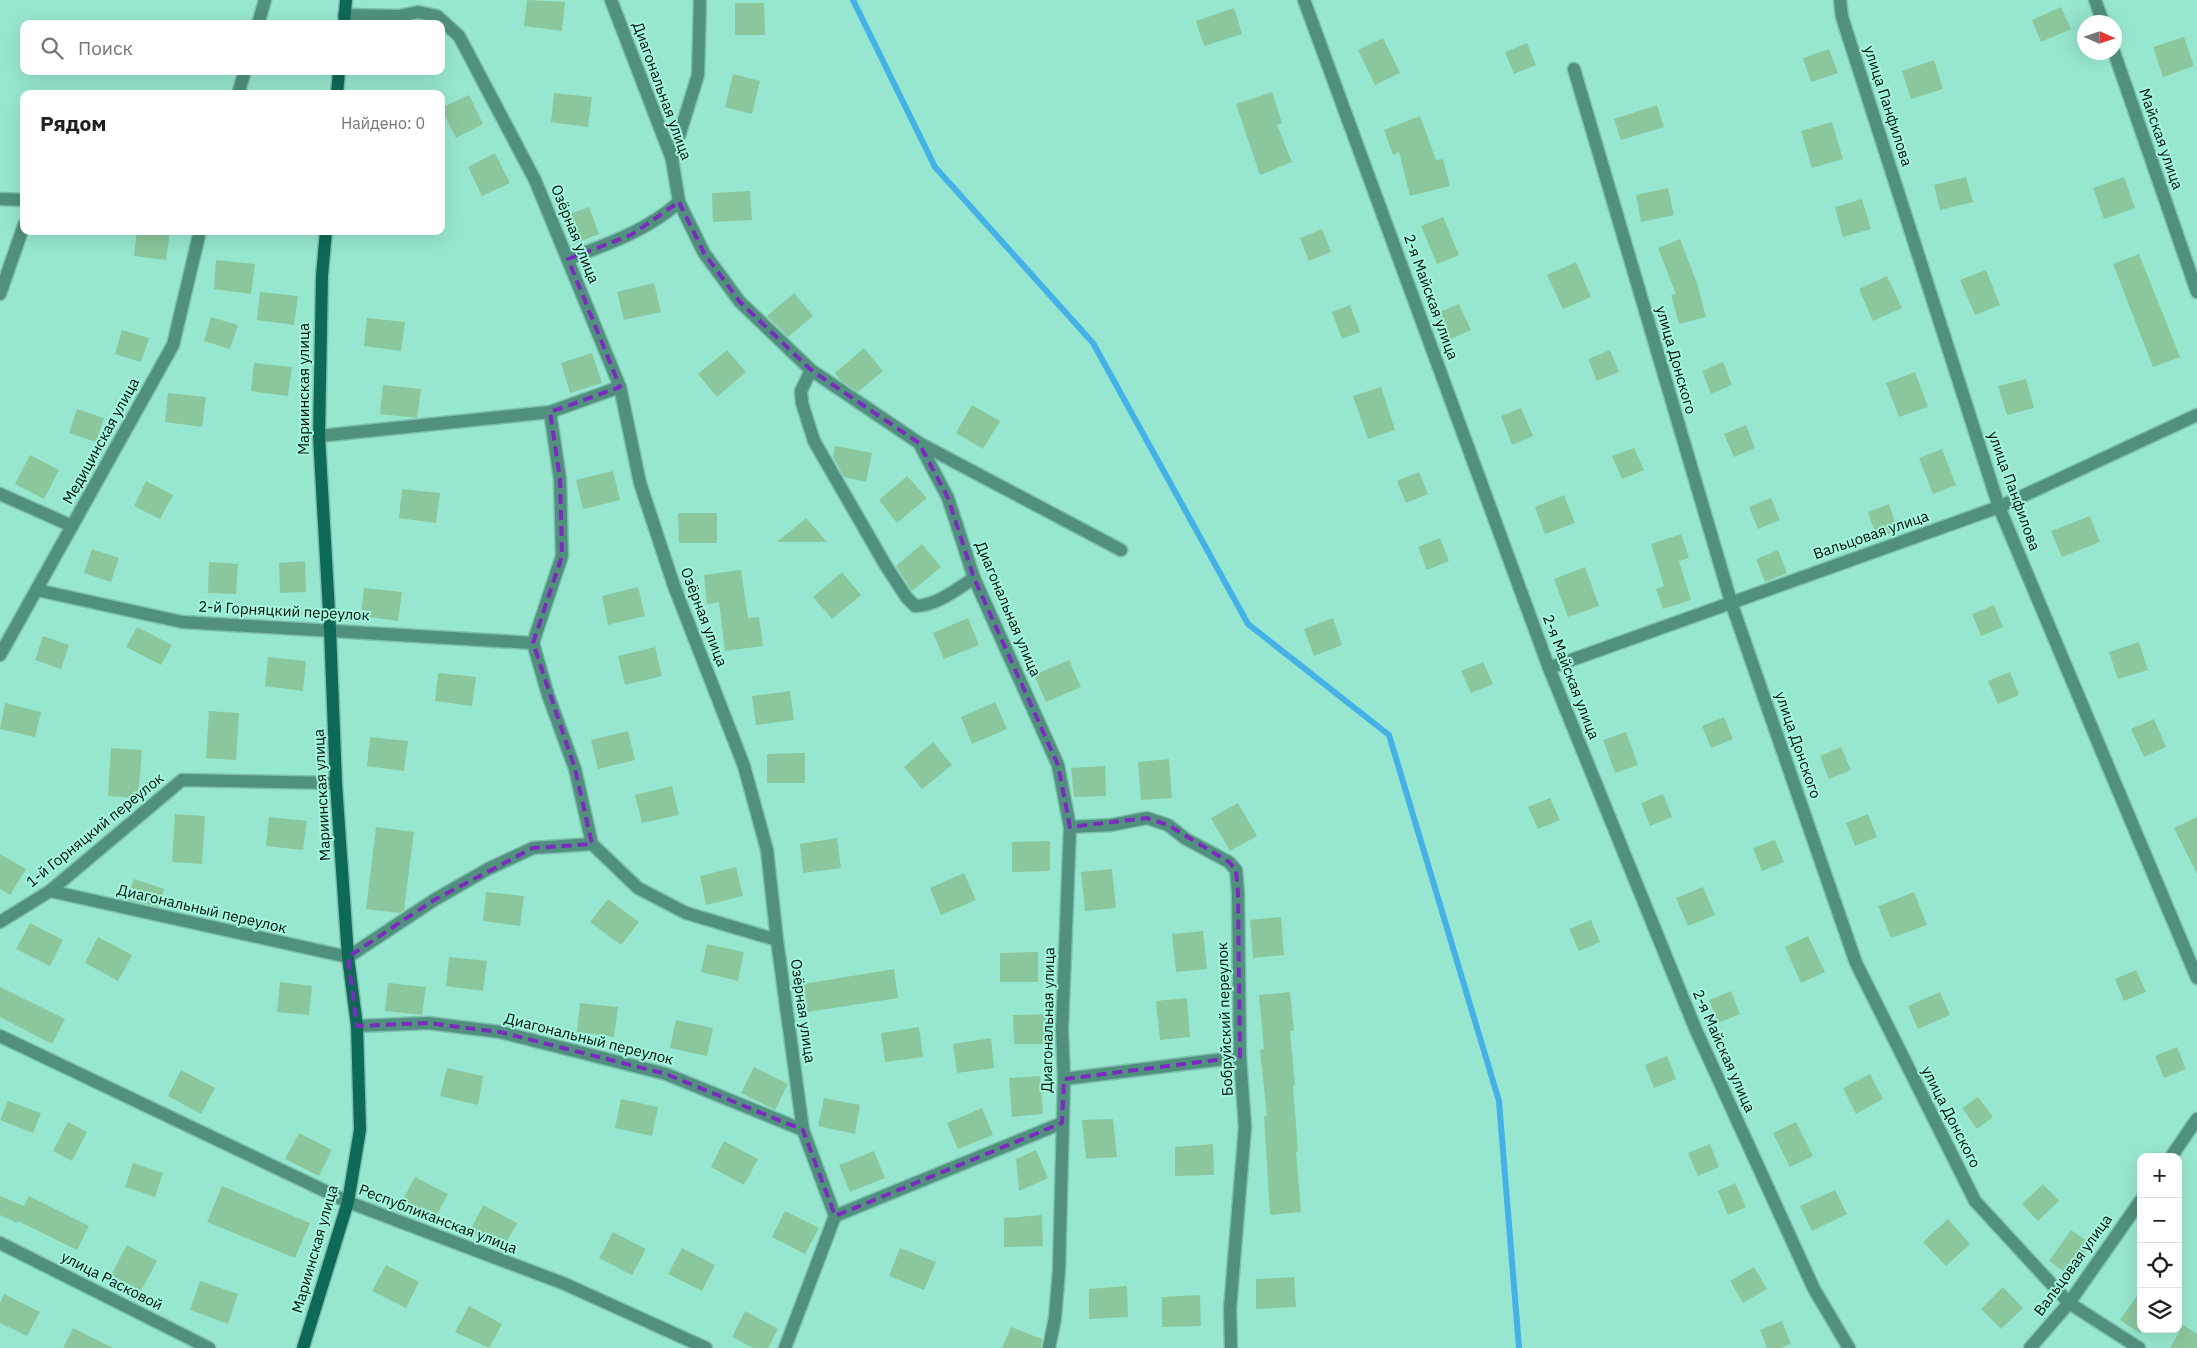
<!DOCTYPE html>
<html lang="ru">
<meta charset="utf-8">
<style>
body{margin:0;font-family:"IBM Plex Sans",sans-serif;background:#f2f2f2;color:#202124}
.controls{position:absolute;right:15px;bottom:15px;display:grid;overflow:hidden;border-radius:10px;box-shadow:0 5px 20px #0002}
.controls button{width:45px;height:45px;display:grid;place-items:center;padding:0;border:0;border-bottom:1px solid #e0e0e0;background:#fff;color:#202124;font:25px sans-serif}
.compass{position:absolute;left:2077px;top:15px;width:45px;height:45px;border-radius:50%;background:#fff;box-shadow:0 5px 20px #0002;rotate:93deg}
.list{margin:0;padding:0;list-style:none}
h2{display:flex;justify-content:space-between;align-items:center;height:65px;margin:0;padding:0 20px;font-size:21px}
h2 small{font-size:16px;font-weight:400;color:#757577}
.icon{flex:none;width:28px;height:28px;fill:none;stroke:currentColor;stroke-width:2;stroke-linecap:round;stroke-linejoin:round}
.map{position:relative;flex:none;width:2197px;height:1348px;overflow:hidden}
.search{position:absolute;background:#fff;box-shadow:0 5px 20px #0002;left:20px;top:20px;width:425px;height:55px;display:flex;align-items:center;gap:12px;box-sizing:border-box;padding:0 18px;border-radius:10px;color:#757577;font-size:19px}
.panel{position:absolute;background:#fff;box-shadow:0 5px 20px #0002;left:20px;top:90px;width:425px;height:145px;border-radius:10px}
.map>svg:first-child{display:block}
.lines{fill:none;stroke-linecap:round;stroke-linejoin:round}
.stream{stroke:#44b1e7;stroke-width:6}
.building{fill:#8bc79d}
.street-casing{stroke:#7cc0ad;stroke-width:15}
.secondary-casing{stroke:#7cc0ad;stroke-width:15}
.street{stroke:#51907e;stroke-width:12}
.secondary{stroke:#0e6a57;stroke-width:12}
.marked{fill:none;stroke:#7b2cbf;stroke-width:4;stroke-dasharray:10 6;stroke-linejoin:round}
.labels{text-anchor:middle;stroke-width:4;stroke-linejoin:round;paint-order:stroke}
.street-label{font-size:15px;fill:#00100b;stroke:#a4f5dd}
</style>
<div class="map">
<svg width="2197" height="1348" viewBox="0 0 2197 1348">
<rect width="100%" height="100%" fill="#97e7d0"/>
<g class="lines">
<!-- stream -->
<path class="stream" d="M853 0 935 167 1093 343 1248 624 1389 735 1499 1101 1519 1348"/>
</g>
<!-- building -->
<g class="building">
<path d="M527 0 565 2 562 31 524 26Z"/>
<path d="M735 3H764L765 35H735Z"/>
<path d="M2061 7 2071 29 2041 42 2032 20Z"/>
<path d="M1234 8 1242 34 1204 46 1196 21Z"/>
<path d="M2184 37 2194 66 2163 77 2153 47Z"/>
<path d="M1383 38 1400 73 1375 85 1358 50Z"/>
<path d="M1527 43 1536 65 1514 74 1505 52Z"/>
<path d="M1829 49 1838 73 1811 82 1803 58Z"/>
<path d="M1934 60 1943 89 1911 99 1902 71Z"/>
<path d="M733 74 760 81 752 114 725 107Z"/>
<path d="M1272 92 1282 123 1277 125 1292 162 1260 175 1236 104Z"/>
<path d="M554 93 592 97 588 127 551 122Z"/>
<path d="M469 95 483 124 456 138 441 108Z"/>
<path d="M1657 105 1664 127 1621 140 1614 119Z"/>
<path d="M1420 116 1436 160 1443 159 1450 186 1410 196 1399 152 1393 155 1384 130Z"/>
<path d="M1832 122 1843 159 1812 168 1801 131Z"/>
<path d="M495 153 510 183 482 196 468 167Z"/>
<path d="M1966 177 1973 202 1940 210 1934 185Z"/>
<path d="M2124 177 2135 208 2104 219 2093 188Z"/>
<path d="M1668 188 1674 215 1641 222 1636 195Z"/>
<path d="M750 191 752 220 713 222 712 193Z"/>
<path d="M1862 199 1871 229 1843 237 1835 207Z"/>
<path d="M589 207 599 234 574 244 564 216Z"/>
<path d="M1443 217 1459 255 1437 264 1421 226Z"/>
<path d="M1322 229 1331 252 1309 261 1300 238Z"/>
<path d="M137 231H170L166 260 134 256Z"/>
<path d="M1680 239 1697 283 1706 317 1679 324 1671 295 1676 294 1658 248Z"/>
<path d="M2139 254 2180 357 2153 367 2113 264Z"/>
<path d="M216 260 255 264 251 294 214 289Z"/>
<path d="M1576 262 1591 297 1563 309 1547 275Z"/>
<path d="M1986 270 2000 305 1975 315 1960 280Z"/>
<path d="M1887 276 1902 308 1873 321 1859 289Z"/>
<path d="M654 283 661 312 624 320 617 292Z"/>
<path d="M260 292 298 296 294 325 257 320Z"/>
<path d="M794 293 813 316 788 337 767 316Z"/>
<path d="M1459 304 1471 330 1447 341 1435 314Z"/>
<path d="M1350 305 1360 332 1342 339 1332 312Z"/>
<path d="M211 317 238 325 230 349 204 341Z"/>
<path d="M367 318 405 322 401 351 364 346Z"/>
<path d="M122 330 149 338 141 362 115 354Z"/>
<path d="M864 348 883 371 858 392 841 381 835 373Z"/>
<path d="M727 350 746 372 717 397 698 374Z"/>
<path d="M1610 350 1619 372 1597 381 1588 359Z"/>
<path d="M592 353 602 383 570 393 561 363Z"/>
<path d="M1723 362 1732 385 1711 394 1702 371Z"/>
<path d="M254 363 292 367 288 396 251 391Z"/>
<path d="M1915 372 1928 407 1899 417 1886 383Z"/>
<path d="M2026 379 2034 408 2007 415 1998 386Z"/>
<path d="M383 385 421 389 417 418 380 414Z"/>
<path d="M1381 387 1395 430 1368 439 1353 396Z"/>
<path d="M168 393 206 397 202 427 165 422Z"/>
<path d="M972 405 1000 421 983 449 956 433Z"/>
<path d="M1521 408 1533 436 1512 445 1501 416Z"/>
<path d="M77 409 104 418 96 442 69 433Z"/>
<path d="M1746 425 1755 448 1734 457 1724 434Z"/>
<path d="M835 446 872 453 866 482 844 477 833 457Z"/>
<path d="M1634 448 1644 470 1622 479 1612 456Z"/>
<path d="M1942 449 1956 485 1933 494 1919 458Z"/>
<path d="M30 455 59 470 44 499 15 484Z"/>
<path d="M613 471 620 500 583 509 576 480Z"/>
<path d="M1419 472 1428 494 1406 503 1397 481Z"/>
<path d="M907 476 927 498 897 523 879 500Z"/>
<path d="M146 481 173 495 160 519 134 506Z"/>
<path d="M402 489 440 493 436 523 399 518Z"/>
<path d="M1564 495 1575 523 1545 534 1535 507Z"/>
<path d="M1771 498 1780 520 1758 529 1749 507Z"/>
<path d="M1889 504 1898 531 1877 538 1868 512Z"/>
<path d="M678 513H717V543H679Z"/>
<path d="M2090 516 2100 542 2062 557 2051 531Z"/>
<path d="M806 518 827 542H777Z"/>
<path d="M1681 534 1689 558 1679 561 1691 600 1663 609 1656 589 1664 586 1651 544Z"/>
<path d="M1440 538 1449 561 1427 570 1418 547Z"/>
<path d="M922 544 941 567 912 591 896 566Z"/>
<path d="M92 549 119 558 111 582 84 573Z"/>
<path d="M1778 550 1787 573 1765 582 1756 559Z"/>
<path d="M305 561 306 592 280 593 279 563Z"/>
<path d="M209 562 238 564 236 594 208 593Z"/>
<path d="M1585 567 1599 606 1568 617 1554 579Z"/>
<path d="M741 570 748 618 759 617 763 646 725 651 719 602 707 604 704 575Z"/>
<path d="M842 572 861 595 832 619 813 597Z"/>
<path d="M638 587 645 616 608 625 602 596Z"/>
<path d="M364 588 402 592 398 621 361 616Z"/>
<path d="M1994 605 2003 627 1981 636 1972 614Z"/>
<path d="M968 618 979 645 944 659 933 633Z"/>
<path d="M1333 618 1342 645 1314 656 1304 629Z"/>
<path d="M137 627 172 645 161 665 126 647Z"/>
<path d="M43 636 69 645 61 669 35 660Z"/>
<path d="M2139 642 2148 670 2118 679 2109 652Z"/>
<path d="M655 647 662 676 625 685 618 656Z"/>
<path d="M268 657 306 661 303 691 265 686Z"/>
<path d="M1069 660 1081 687 1046 702 1034 675Z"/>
<path d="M1483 662 1493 684 1471 693 1461 671Z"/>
<path d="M2010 672 2019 695 1998 704 1988 681Z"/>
<path d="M438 673 476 677 472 706 435 701Z"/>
<path d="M790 691 794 720 756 725 752 696Z"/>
<path d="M995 702 1007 729 972 744 961 717Z"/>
<path d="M5 703 41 712 35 737 0 729Z"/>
<path d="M209 711 239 713 236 760 206 758Z"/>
<path d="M1724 717 1733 739 1711 748 1702 726Z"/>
<path d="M2154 719 2166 747 2144 757 2131 729Z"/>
<path d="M628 731 635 760 598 769 591 740Z"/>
<path d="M1626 732 1638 765 1615 773 1603 740Z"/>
<path d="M370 737 408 741 404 771 367 766Z"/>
<path d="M933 742 952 765 922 789 904 767Z"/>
<path d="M1841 747 1851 770 1829 779 1820 756Z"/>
<path d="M111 748 142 750 138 798 108 796Z"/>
<path d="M805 753V783H767V754Z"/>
<path d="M1169 759 1172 798 1141 800 1138 762Z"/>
<path d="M1105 766 1106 796 1074 797 1071 768Z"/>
<path d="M672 786 679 815 642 823 635 795Z"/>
<path d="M1663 794 1672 817 1650 826 1641 803Z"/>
<path d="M1550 798 1560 820 1538 829 1528 807Z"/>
<path d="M1238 803 1257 836 1230 851 1211 818Z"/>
<path d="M175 814 205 816 202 864 172 862Z"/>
<path d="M1868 814 1877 837 1855 846 1846 823Z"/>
<path d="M269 817 307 821 303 850 266 846Z"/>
<path d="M2197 817V874L2174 828Z"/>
<path d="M376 827 414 832 404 910 399 913 366 909Z"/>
<path d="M837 838 841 868 803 873 800 844Z"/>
<path d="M1775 840 1784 862 1762 871 1753 848Z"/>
<path d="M1050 841V871L1012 872V842Z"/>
<path d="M0 854 26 869 10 895 0 889Z"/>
<path d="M736 867 743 896 706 905 700 876Z"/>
<path d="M1112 869 1116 908 1085 911 1081 872Z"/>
<path d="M964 873 976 900 941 915 930 888Z"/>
<path d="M134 879 164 889 159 907 127 900Z"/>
<path d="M1703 887 1715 915 1688 926 1676 898Z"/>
<path d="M486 892 524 896 520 926 483 921Z"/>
<path d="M1914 892 1927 925 1891 938 1878 906Z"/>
<path d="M608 899 639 922 621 945 590 922Z"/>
<path d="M1281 917 1284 955 1253 958 1250 920Z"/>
<path d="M1591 920 1600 942 1579 951 1569 929Z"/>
<path d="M30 923 63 940 50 966 16 949Z"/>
<path d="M1203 931 1207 969 1176 972 1172 934Z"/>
<path d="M1808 936 1825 972 1801 983 1785 947Z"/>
<path d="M98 937 132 955 118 981 85 963Z"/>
<path d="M707 944 744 952 738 981 701 972Z"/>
<path d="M1038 952V982H1000V953Z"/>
<path d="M449 957 487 961 483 991 446 986Z"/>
<path d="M894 969 898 998 801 1013 797 985Z"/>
<path d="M2136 970 2146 992 2124 1001 2115 979Z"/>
<path d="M280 982 312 986 309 1015 277 1012Z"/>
<path d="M388 983 426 987 422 1015 385 1011Z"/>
<path d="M0 987 65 1019 52 1044 0 1017Z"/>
<path d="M1731 991 1740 1014 1718 1023 1709 1000Z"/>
<path d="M1290 992 1294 1031H1290L1295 1085 1293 1086 1298 1152H1296L1301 1212 1270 1215 1264 1116H1267L1260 1050 1264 1049 1259 995Z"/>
<path d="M1940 992 1950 1015 1918 1029 1908 1006Z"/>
<path d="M1187 998 1190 1037 1160 1040 1156 1001Z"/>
<path d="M580 1003 618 1007 614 1037 577 1032Z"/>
<path d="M1052 1014V1044H1014L1013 1015Z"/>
<path d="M676 1020 713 1028 707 1056 670 1048Z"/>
<path d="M919 1027 923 1057 885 1062 881 1033Z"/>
<path d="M991 1038 994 1068 957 1073 953 1044Z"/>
<path d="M2177 1047 2186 1069 2164 1078 2155 1056Z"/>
<path d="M1667 1056 1676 1079 1654 1088 1645 1065Z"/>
<path d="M754 1067 788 1084 775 1110 741 1093Z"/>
<path d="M447 1068 483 1076 478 1105 440 1096Z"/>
<path d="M181 1070 215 1088 201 1114 168 1096Z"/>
<path d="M1870 1074 1883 1099 1856 1114 1843 1088Z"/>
<path d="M1040 1076 1043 1114 1012 1117 1009 1078Z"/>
<path d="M1978 1097 1993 1117 1977 1129 1962 1108Z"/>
<path d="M824 1098 860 1105 855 1134 818 1126Z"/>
<path d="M621 1099 658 1107 652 1136 615 1128Z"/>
<path d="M8 1101 41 1113 33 1133 0 1120Z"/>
<path d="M982 1108 993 1135 958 1149 947 1123Z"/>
<path d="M1113 1119 1117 1157 1086 1159 1082 1120Z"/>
<path d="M68 1122 87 1132 72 1161 53 1151Z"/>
<path d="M1796 1122 1813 1156 1790 1167 1773 1133Z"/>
<path d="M299 1133 332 1150 319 1176 285 1159Z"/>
<path d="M724 1141 758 1159 744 1185 711 1167Z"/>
<path d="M1213 1144 1214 1175 1175 1176V1147Z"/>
<path d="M1710 1144 1719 1167 1698 1176 1688 1153Z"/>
<path d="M1036 1150 1048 1178 1019 1191 1016 1159Z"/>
<path d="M874 1151 885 1178 850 1192 839 1165Z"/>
<path d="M133 1163 163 1173 155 1197 125 1187Z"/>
<path d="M415 1177 448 1194 434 1220 401 1203Z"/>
<path d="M1735 1183 1746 1207 1728 1215 1718 1191Z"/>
<path d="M2043 1184 2059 1201 2038 1221 2022 1204Z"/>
<path d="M222 1186 310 1223 295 1258 207 1222Z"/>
<path d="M1835 1190 1847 1214 1812 1231 1800 1206Z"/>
<path d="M0 1196 24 1206 29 1196 89 1226 77 1250 18 1221 17 1223 0 1215Z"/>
<path d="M483 1205 517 1223 503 1249 470 1231Z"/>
<path d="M785 1211 819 1228 805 1254 772 1237Z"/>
<path d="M1042 1215 1043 1246 1004 1247V1218Z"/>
<path d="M1948 1219 1970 1244 1946 1266 1923 1242Z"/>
<path d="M2071 1230 2091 1244 2069 1275 2049 1261Z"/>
<path d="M613 1232 646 1249 632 1275 599 1258Z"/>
<path d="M127 1245 157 1261 141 1291 111 1275Z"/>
<path d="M682 1248 715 1265 702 1291 668 1274Z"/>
<path d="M900 1248 936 1262 924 1290 889 1276Z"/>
<path d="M386 1265 419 1282 406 1308 372 1291Z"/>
<path d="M1754 1267 1767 1289 1743 1303 1730 1281Z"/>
<path d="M1294 1277 1296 1307 1256 1309V1279Z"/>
<path d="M200 1281 238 1294 228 1324 190 1310Z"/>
<path d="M1127 1286 1128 1317 1089 1319V1289Z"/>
<path d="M2003 1287 2023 1308 2001 1329 1981 1309Z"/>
<path d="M2141 1290V1334L2120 1320Z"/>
<path d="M4 1294 40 1312 27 1336 0 1323V1303Z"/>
<path d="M1200 1295 1201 1326 1162 1327V1297Z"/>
<path d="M469 1306 502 1324 489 1348 455 1332Z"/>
<path d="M745 1311 778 1329 768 1348H753L732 1337Z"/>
<path d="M1782 1321 1791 1344 1781 1348H1767L1760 1330Z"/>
<path d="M2183 1325 2197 1334V1348H2170Z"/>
<path d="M1011 1327 1042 1339 1041 1348H1002Z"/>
<path d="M73 1328 113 1348H63Z"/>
</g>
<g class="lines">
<!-- street casing -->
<g class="street-casing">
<g id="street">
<path d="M611 0 672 159 679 202 704 253 740 302 811 370 919 443 948 498 974 578 1058 765 1070 827 1062 1029 1064 1079 1059 1270 1055 1318 1049 1348"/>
<path d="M1304 0 1549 668 1695 1028 1814 1289 1849 1348"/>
<path d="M1840 0 1842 17 1999 507 2197 978"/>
<path d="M2095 0 2103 22"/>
<path d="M344 15 399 16 418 12 437 16 459 36 535 180 620 387 640 483 674 586 744 766 767 850 777 940 803 1130 835 1216 785 1348"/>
<path d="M258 24 265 0"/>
<path d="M2114 52 2197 292"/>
<path d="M1574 69 1731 602 1856 963 1975 1201 2069 1303 2139 1348"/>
<path d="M238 94 245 71"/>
<path d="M672 159 698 75 700 0"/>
<path d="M0 199 24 200"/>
<path d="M568 259C607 244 647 231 679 202"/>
<path d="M0 294 24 225"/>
<path d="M811 370 801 391 802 403 814 441 886 566 907 598 915 606C936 606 957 589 974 578"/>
<path d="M550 412 560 479 562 556 533 643 548 695 575 769 592 844 638 888 686 913 777 940"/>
<path d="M319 436 550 412 620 387"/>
<path d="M919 443 1121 550"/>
<path d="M0 494 72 526"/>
<path d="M37 590 182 622 533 643"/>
<path d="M0 655 173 345 200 231"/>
<path d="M1549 668 1999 507 2197 415"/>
<path d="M1070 827 1111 825 1147 818 1168 825 1186 839 1229 862 1236 870 1238 893 1240 1057 1245 1127 1230 1309 1231 1348"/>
<path d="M50 891 348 957 434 900 488 869 533 848 592 844"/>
<path d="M0 922 50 891 182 780 336 783"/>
<path d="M357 1026 428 1023 500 1032 666 1074 803 1130"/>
<path d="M0 1036 348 1202 565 1284 706 1348"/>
<path d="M1064 1079 1240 1057"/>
<path d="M2171 1157 2197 1119"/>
<path d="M835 1216 1062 1123"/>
<path d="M0 1243 209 1348"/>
<path d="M2030 1348 2069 1303 2141 1200"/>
</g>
</g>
<!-- secondary casing -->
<g class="secondary-casing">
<g id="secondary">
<path d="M344 24 346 0"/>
<path d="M337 94 339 71"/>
<path d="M303 1348 348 1202 360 1130 357 1026 348 957 336 783 330 629 319 436 322 276 326 231"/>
</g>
</g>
<!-- street -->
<use href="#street" class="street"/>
<!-- secondary -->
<use href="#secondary" class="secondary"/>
</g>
<!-- marked area -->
<path class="marked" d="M679 202 704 253 740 302 811 370 919 443 948 498 974 578 1058 765 1070 827 1147 818 1168 825 1229 862 1236 870 1238 893 1240 1057 1064 1079 1062 1123 835 1216 803 1130 666 1074 500 1032 428 1023 357 1026 348 957 434 900 533 848 592 844 575 769 533 643 562 556 560 479 550 412 620 387 568 259 631 235Z"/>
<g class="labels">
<!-- street labels -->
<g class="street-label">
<text transform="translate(662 91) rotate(70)" y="5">Диагональная улица</text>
<text transform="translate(1888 106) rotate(72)" y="5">улица Панфилова</text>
<text transform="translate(2161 139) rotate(71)" y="5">Майская улица</text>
<text transform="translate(575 234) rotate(68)" y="5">Озёрная улица</text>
<text transform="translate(1431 297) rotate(70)" y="5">2-я Майская улица</text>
<text transform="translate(1676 360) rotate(74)" y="5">улица Донского</text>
<text transform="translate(304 389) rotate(-90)" y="5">Мариинская улица</text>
<text transform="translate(101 441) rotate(-61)" y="5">Медицинская улица</text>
<text transform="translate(2014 491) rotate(70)" y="5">улица Панфилова</text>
<text transform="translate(1871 535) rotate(-19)" y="5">Вальцовая улица</text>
<text transform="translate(1008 609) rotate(67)" y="5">Диагональная улица</text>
<text transform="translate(284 611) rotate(3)" y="5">2-й Горняцкий переулок</text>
<text transform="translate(704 617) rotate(69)" y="5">Озёрная улица</text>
<text transform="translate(1571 677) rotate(69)" y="5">2-я Майская улица</text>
<text transform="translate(1798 745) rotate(71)" y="5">улица Донского</text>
<text transform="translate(322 795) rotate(-93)" y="5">Мариинская улица</text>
<text transform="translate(95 830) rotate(-39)" y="5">1-й Горняцкий переулок</text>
<text transform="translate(202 909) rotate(13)" y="5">Диагональный переулок</text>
<text transform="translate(803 1011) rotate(82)" y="5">Озёрная улица</text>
<text transform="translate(1225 1019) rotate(-92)" y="5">Бобруйский переулок</text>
<text transform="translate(1048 1020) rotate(-89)" y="5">Диагональная улица</text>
<text transform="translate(589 1039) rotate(14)" y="5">Диагональный переулок</text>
<text transform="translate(1724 1051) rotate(66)" y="5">2-я Майская улица</text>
<text transform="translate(1951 1117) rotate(63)" y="5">улица Донского</text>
<text transform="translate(438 1219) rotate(21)" y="5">Республиканская улица</text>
<text transform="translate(315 1249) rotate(-74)" y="5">Мариинская улица</text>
<text transform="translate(2073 1265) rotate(-54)" y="5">Вальцовая улица</text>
<text transform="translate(112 1281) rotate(27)" y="5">улица Расковой</text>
</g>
</g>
</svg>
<div class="controls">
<button>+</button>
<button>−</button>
<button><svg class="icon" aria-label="locate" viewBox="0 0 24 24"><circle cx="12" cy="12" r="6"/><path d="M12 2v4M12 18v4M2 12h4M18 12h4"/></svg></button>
<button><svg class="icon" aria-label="layers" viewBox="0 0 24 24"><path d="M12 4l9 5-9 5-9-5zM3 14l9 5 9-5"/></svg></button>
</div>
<svg class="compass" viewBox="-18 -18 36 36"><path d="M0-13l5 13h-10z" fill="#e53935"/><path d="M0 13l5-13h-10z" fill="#757577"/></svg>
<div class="search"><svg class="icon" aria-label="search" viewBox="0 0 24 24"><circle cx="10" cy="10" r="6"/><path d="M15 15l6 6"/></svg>Поиск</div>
<section class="panel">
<h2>Рядом<small>Найдено: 0</small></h2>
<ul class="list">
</ul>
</section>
</div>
